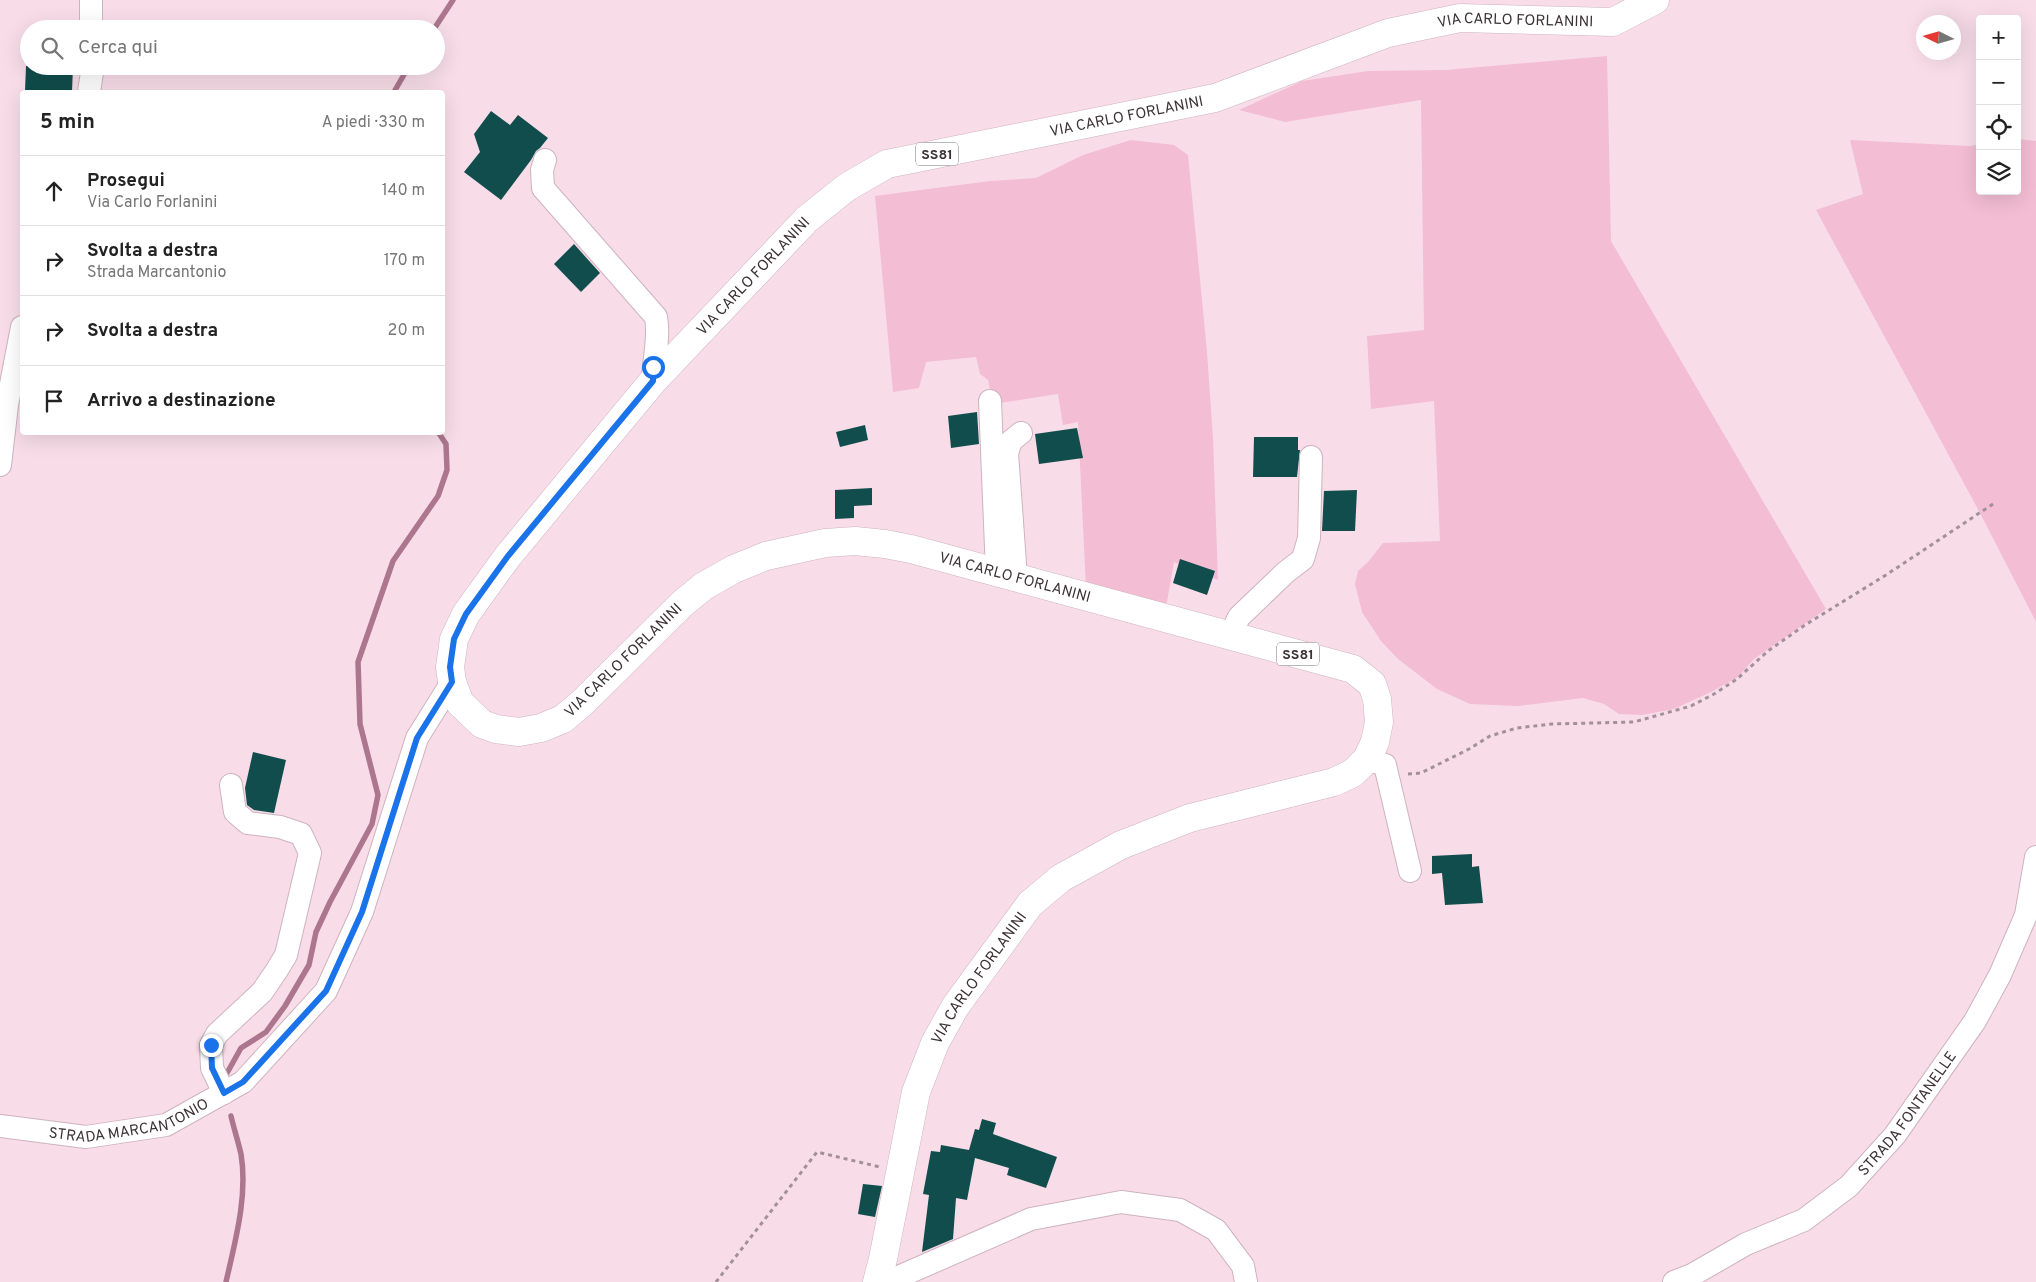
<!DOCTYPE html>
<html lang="it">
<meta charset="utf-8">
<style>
body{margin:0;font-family:Overpass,sans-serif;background:#f6f6f6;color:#222}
.controls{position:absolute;right:15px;top:15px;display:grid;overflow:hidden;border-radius:5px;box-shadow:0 5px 20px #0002}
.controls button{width:45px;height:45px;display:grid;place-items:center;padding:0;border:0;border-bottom:1px solid #e0e0e0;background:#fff;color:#222;font:25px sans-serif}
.compass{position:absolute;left:1916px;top:15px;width:45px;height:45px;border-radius:50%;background:#fff;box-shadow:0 5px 20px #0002;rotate:275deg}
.stop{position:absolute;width:15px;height:15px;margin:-11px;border:4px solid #1a73e8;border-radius:50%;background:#fff}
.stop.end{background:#1a73e8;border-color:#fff;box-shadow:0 1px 5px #0008}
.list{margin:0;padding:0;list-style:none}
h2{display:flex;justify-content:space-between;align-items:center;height:65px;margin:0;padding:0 20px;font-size:21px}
h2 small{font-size:16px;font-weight:400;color:#767676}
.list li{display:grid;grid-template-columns:32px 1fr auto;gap:15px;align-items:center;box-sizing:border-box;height:70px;padding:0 20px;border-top:1px solid #e0e0e0}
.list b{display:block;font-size:19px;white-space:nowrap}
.list p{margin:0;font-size:16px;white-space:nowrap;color:#767676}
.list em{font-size:16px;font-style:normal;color:#767676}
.icon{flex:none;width:28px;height:28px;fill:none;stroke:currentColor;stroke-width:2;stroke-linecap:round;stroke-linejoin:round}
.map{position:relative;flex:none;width:2036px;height:1282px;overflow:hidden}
.search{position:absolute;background:#fff;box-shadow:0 5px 20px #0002;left:20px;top:20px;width:425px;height:55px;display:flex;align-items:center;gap:12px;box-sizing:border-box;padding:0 18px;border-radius:28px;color:#767676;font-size:19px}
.panel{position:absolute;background:#fff;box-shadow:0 5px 20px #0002;left:20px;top:90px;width:425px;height:345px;border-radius:5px}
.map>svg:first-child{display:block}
.green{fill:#f3bdd4}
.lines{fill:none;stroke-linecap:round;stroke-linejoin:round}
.stream{stroke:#ac768e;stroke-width:5.5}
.building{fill:#104d4c}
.minor-casing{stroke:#ceb3be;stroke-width:24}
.major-casing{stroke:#ceb3be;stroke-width:29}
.path{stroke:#a49098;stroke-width:3;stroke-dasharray:4 4;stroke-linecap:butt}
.minor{stroke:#fff;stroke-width:22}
.major{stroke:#fff;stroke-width:28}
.route{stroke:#1a73e8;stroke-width:6}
.labels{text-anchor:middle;stroke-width:5;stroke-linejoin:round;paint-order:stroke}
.shield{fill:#fff;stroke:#777073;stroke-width:1}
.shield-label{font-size:14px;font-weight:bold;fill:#3d3337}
.street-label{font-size:15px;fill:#3d3337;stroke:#fff}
</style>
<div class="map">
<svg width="2036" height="1282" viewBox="0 0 2036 1282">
<rect width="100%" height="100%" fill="#f8dde8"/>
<!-- green -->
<g class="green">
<path d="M1607 56 1611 241 1826 609 1754 659 1738 677 1711 692 1674 709 1642 715 1619 714 1604 704 1583 698 1518 706 1470 704 1437 689 1398 659 1381 641 1362 612 1355 584 1358 571 1368 562 1383 543 1440 541 1434 401 1371 409 1367 336 1424 330 1421 100 1285 122 1239 110 1302 81 1368 71 1446 70Z"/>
<path d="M2017 139 2036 141V622L1980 513 1816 210 1863 194 1850 140 1970 146 1980 144V191H2017Z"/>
<path d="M1131 140 1174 145 1188 155 1207 352 1213 438 1218 580 1174 562 1165 613 1086 588 1078 422 1063 425 1058 394 993 404 988 380 980 374 976 357 926 362 919 388 893 392 875 196 990 181 1036 178 1083 155Z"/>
</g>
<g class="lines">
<!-- stream -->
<g class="stream">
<path d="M434 29 453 0"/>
<path d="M394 92 409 66"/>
<path d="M227 1073 241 1048 266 1032 285 1006 309 965 316 932 330 902 372 824 378 795 360 724 358 662 393 561 438 496 447 470 446 444 438 432"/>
<path d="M226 1282C235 1242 248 1196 241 1154 238 1141 234 1129 231 1116"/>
</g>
</g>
<!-- building -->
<g class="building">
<path d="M26 66H73L72 92 25 91Z"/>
<path d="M491 111 510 125 518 115 548 138 540 148 536 151 531 160 501 200 464 172 480 152 474 134Z"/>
<path d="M574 244 600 273 581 292 554 264Z"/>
<path d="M977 412 979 444 951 448 948 416Z"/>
<path d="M865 425 868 440 840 447 836 432Z"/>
<path d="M1077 428 1083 458 1039 464 1035 434Z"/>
<path d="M1254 437H1298V450H1300L1297 477H1253Z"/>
<path d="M872 488V505L854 506V518L835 519V490Z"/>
<path d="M1357 490 1355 531H1322L1324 491Z"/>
<path d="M1180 559 1215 571 1207 595 1173 583Z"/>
<path d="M253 752 286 760 274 813 254 810 247 805 245 788Z"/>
<path d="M1472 854V867L1479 866 1483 903 1445 905 1442 873 1432 874V856Z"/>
<path d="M982 1119 996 1123 993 1134 1057 1157 1046 1188 1007 1175 1009 1168 975 1158 967 1200 956 1198 953 1239 922 1252 929 1195 923 1194 931 1151 940 1152 941 1145 969 1150 975 1129 979 1130Z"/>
<path d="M863 1184 882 1186 875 1217 858 1214Z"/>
</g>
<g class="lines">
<!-- minor casing -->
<g class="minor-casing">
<g id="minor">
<path d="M91 0V29"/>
<path d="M89 92 93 66"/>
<path d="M545 160 542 170 543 188 656 317C660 339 653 359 653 381"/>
<path d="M990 401 997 572"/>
<path d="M0 465 7 405 22 327"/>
<path d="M1016 577 1007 453 1011 441 1021 433"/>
<path d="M1230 636 1239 617 1286 572 1303 559 1309 538 1311 457"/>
<path d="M1367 759 1385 765 1410 871"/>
<path d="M224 1093 212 1068 211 1045 217 1034 262 992 277 970 286 955 310 853 301 834 280 827 248 823 235 812 231 785"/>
<path id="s1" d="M0 1126 86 1137 166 1125 243 1082 326 991 362 912 417 738 452 682"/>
<path d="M887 1282 1031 1219 1121 1202 1180 1210 1216 1230 1243 1266 1246 1282"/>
<path id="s2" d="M1674 1282 1692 1275 1746 1244 1804 1220 1849 1186 1895 1135 1975 1021 2000 975 2026 915 2036 857"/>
</g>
</g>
<!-- major casing -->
<g class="major-casing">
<g id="major">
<path id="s3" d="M877 1282 883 1259 916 1092 935 1043 955 1007 1030 904 1061 878 1121 845 1190 818 1334 782 1353 773 1367 759 1375 742 1379 722 1377 699 1372 684 1353 669 911 549 885 544 855 541 825 543 766 556 734 569 704 586 683 603 583 702 563 719 541 728 519 732 496 729 482 724 460 703 452 682 450 667 454 639 466 614 508 556 653 381 807 219 847 187 887 164 1215 98 1388 33 1460 18 1613 22 1655 0"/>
</g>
</g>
<!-- path -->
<g class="path">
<path d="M1408 774 1421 773 1469 749 1490 736 1517 728 1552 724 1634 722 1691 706 1714 694 1737 679 1768 651 1805 625 1886 575 1993 504"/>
<path d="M716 1282 817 1152 880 1167"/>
</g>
<!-- minor -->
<use href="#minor" class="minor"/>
<!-- major -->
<use href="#major" class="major"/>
</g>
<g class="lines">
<!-- route -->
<path class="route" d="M211 1045 212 1068 224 1093 243 1082 326 991 362 912 417 738 452 682 450 667 454 639 466 614 508 556 653 381V367"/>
</g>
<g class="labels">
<!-- shield labels -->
<g class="shield">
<rect x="916" y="142.5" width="42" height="23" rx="4"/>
<rect x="1277" y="642.5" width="42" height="23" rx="4"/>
</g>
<g class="shield-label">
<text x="937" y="159">SS81</text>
<text x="1298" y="659">SS81</text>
</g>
<!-- street labels -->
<g class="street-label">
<text dy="5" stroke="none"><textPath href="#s3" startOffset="3234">VIA CARLO FORLANINI</textPath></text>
<text dy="5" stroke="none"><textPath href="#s3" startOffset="2830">VIA CARLO FORLANINI</textPath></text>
<text dy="5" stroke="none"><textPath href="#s3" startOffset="2410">VIA CARLO FORLANINI</textPath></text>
<text transform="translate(1015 577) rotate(15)" y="5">VIA CARLO FORLANINI</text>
<text transform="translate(623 660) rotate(-44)" y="5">VIA CARLO FORLANINI</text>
<text dy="5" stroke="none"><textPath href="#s3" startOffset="325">VIA CARLO FORLANINI</textPath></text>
<text dy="5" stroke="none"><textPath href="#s2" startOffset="294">STRADA FONTANELLE</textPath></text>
<text dy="5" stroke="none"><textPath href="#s1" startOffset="132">STRADA MARCANTONIO</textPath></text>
</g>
</g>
</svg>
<div class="controls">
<button>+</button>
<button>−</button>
<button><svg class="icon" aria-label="locate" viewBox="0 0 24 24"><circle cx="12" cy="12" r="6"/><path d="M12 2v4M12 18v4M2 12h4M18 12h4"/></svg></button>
<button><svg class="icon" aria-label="layers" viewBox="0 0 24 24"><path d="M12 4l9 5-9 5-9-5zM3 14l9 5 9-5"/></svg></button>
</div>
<svg class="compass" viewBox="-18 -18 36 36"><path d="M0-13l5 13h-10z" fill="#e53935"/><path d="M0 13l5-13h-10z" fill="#767676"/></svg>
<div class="stop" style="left:653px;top:367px"></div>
<div class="stop end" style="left:211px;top:1045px"></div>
<div class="search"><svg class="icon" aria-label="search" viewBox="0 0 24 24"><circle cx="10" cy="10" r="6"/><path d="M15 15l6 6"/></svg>Cerca qui</div>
<section class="panel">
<h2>5 min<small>A piedi · 330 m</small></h2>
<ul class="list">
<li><svg class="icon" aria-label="ahead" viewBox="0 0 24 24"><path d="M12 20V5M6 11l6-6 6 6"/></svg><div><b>Prosegui</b><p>Via Carlo Forlanini</p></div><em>140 m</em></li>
<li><svg class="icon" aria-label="right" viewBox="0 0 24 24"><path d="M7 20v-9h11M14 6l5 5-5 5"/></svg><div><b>Svolta a destra</b><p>Strada Marcantonio</p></div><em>170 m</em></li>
<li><svg class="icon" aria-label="right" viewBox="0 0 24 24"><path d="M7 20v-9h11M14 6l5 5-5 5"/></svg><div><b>Svolta a destra</b></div><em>20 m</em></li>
<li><svg class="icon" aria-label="arrive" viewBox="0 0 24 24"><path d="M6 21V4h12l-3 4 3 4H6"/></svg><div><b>Arrivo a destinazione</b></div></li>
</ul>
</section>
</div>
